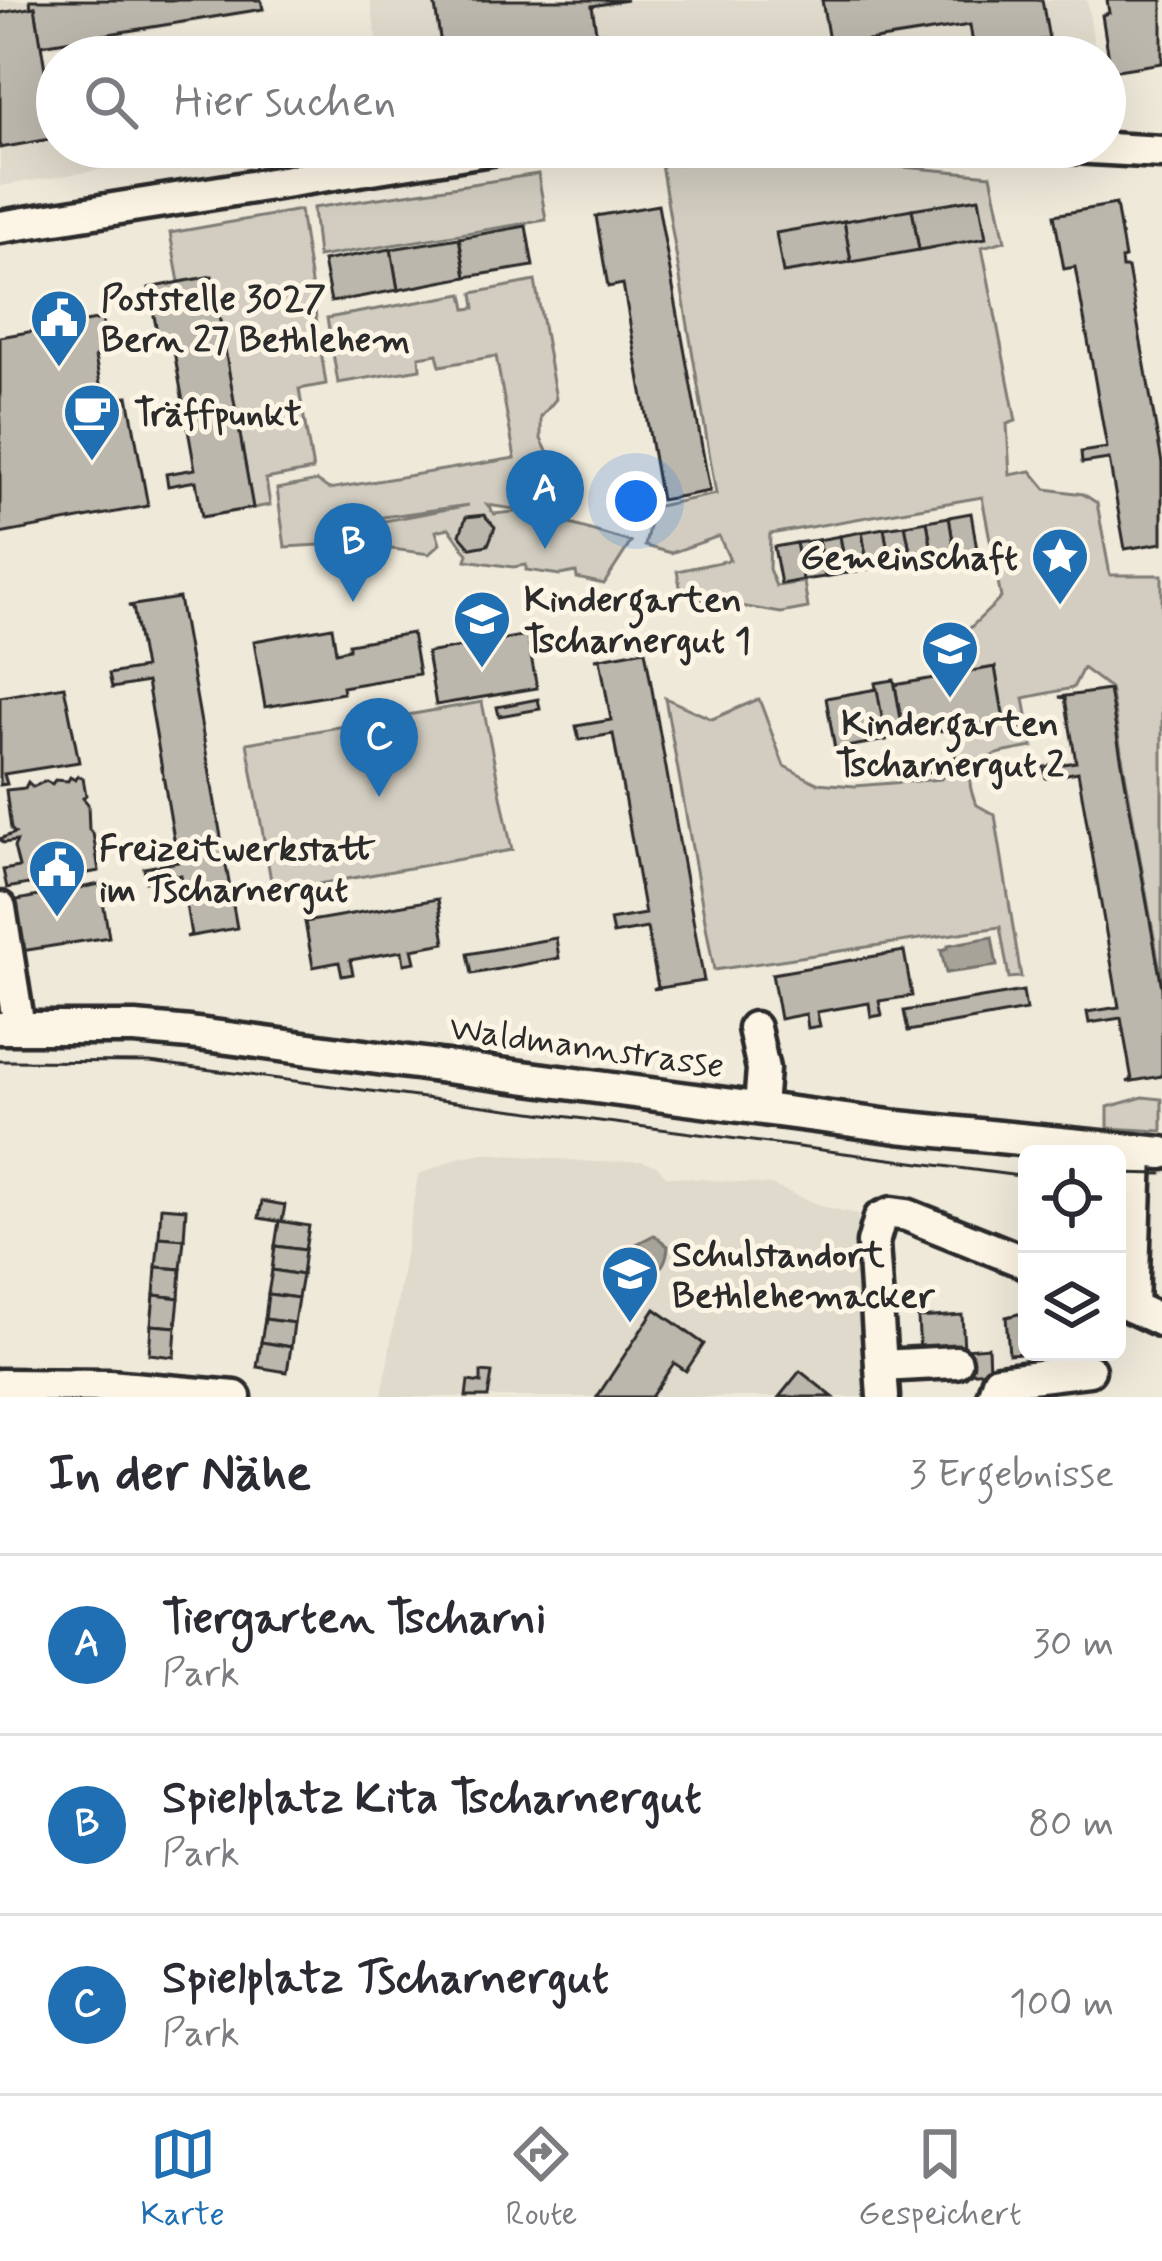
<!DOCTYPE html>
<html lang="de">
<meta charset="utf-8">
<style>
body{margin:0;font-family:Mynerve,sans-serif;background:#f7f7f7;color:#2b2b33}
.controls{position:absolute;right:36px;bottom:36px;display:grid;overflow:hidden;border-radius:18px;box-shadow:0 12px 48px #0002}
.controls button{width:108px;height:108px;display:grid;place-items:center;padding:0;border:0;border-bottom:3px solid #e1e1e2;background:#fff;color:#2b2b33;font:60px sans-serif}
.you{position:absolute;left:636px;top:501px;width:42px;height:42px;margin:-30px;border:9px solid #fff;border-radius:50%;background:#1a73e8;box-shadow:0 0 0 18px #1a73e833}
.badge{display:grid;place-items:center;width:78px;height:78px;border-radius:50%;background:#1f6fb2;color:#fff;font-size:39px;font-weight:700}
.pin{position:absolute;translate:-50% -99px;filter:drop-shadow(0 3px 6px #0008)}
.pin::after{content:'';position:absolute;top:63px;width:42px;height:36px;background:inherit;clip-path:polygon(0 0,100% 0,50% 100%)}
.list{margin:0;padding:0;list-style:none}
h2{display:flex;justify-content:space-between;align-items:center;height:156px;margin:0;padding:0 48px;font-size:51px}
h2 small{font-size:39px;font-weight:400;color:#7c7c81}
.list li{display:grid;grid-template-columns:78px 1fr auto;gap:36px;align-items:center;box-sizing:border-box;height:180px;padding:0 48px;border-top:3px solid #e1e1e2}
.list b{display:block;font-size:45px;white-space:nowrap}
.list p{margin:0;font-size:39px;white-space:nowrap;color:#7c7c81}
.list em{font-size:39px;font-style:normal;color:#7c7c81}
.icon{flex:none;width:66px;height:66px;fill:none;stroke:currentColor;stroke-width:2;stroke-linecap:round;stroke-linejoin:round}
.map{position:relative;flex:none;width:1162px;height:1397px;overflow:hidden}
.search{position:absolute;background:#fff;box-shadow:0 12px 48px #0002;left:36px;right:36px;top:36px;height:132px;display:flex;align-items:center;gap:30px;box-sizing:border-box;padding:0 42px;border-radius:66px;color:#7c7c81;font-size:45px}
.sheet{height:696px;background:#fff}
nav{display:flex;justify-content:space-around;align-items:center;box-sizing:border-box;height:168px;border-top:3px solid #e1e1e2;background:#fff;font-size:33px;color:#7c7c81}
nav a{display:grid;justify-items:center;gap:6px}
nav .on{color:#1f6fb2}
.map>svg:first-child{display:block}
.built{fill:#e0dacc}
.green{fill:#d2cdc0;stroke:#7e7c76;stroke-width:3}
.water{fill:#a6a399;stroke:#75736d;stroke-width:3}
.building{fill:#bcb7ac;stroke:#2b2b2b;stroke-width:3}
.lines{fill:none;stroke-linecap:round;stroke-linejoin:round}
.minor-casing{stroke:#2b2b2b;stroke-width:39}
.minor{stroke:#fcf5e5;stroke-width:30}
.tram{stroke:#2b2b2b;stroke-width:3}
.labels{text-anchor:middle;stroke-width:10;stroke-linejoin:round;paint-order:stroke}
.poi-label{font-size:36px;font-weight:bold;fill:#2b2b2b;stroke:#fcf5e5;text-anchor:start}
.street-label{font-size:36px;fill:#2b2b2b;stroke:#fcf5e5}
</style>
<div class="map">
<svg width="1162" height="1397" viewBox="0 0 1162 1397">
<rect width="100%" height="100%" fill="#efe9da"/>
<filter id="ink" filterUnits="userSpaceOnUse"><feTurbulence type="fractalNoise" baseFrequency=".00833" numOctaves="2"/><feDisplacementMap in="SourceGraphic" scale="24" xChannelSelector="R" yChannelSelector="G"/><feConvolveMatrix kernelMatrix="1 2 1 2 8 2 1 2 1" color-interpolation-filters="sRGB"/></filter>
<g filter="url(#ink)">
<!-- built -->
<g class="built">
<path d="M0 0H264L266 11 44 48 57 147H86L88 153 125 147H242L0 186Z"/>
<path d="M370 0H1087L1096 57H380Z"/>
<path d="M483 1153 595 1162 642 1161 657 1166 666 1176 771 1185 825 1207 858 1214 872 1397H382L418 1175 458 1158Z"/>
</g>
<!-- green -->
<g class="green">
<path d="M838 161 991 175 1005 241 982 247 1016 421 1007 424 1010 475 1031 471 1046 489 1083 494 1097 503 1110 575H1162V983L1110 688 1083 668 1073 688 1024 698 1027 715 1015 718 1018 729 1029 727 1033 747C999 753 952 757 977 805L995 815 1021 977 1009 978 1000 927 714 970 665 698 712 719 759 699 784 766 817 783 855 786 941 779 948 768 962 765 961 757H954L971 726 1004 719 995 667 971 671 958 645 969 629 1001 598 982 497 770 534 769 569 776 586 804 582 808 608 781 613 682 596 677 571 730 560 719 536 671 553 645 546 653 507 716 494 661 164Z"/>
<path d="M538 174 546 220 318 257 313 208Z"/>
<path d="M300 210 326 384 299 389 313 470 266 479 270 505 253 508 212 277 179 282 170 233Z"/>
<path d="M535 281 556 399 541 417V439L549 455 574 464 576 473 535 504 536 512 487 505 494 514 523 511 524 516 537 514 631 542 604 584 577 578 576 572 560 575 526 570V565L513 567 466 560 468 554 449 528 436 531 440 544 429 554 355 544 356 531 376 530 379 522 469 505 383 517 320 545 285 547 277 489 317 481 329 489 515 458 496 356 440 366 437 354 419 357 420 369 338 383 327 318 463 294 466 309 475 308 473 293Z"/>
<path d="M482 702 512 850 273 892 247 743Z"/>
<path d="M1143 1097 1162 1099V1131L1108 1128V1107Z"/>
</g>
<!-- water -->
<g class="water">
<path d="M992 937 997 966 946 973 941 950 948 948V945Z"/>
<path d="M654 1235 668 1246C666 1278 640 1282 615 1268L613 1256Z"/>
</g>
<!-- building -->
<g class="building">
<path d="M30 0H261L263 9 41 45 35 7 31 8Z"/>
<path d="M434 0H627L592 6 599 50 555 57H443Z"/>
<path d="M822 0H1042L1049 39 974 51 970 25 830 47Z"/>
<path d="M1107 0H1162V63L1111 71 1102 15 1109 13Z"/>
<path d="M35 7 56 138 0 148V13Z"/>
<path d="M979 198 986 238 919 250 912 209Z"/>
<path d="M1116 204 1125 258 1121 259 1122 268H1128L1162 463V543L1125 549 1109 459 1082 463 1081 452 1107 448 1075 267 1064 269 1054 215Z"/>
<path d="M658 205 710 491 661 500 623 284 608 287 596 216Z"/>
<path d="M912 209 919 250 851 262 844 221Z"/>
<path d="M844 221 851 262 783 273 776 233Z"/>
<path d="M526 226 533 266 466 277 459 238Z"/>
<path d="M459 238 466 277 398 290 391 249Z"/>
<path d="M391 249 398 290 331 302 323 261Z"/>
<path d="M212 276 253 508 202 517 196 481 168 486 166 474 195 469 172 340 159 343 149 288Z"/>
<path d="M102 319 108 355 95 357 103 400 128 396 148 506 0 534V337Z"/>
<path d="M971 513 977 550 955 554 949 517Z"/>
<path d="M484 515 495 527 488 545 471 548 460 535 466 517Z"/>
<path d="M949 517 955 554 933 558 927 521Z"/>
<path d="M927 521 933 558 912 561 905 525Z"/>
<path d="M905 525 912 561 890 565 884 528Z"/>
<path d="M884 528 890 565 868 569 862 532Z"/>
<path d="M862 532 868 569 846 573 840 536Z"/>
<path d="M840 536 846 573 825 577 818 540Z"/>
<path d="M818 540 825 577 803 580 796 543Z"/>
<path d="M796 543 803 580 781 584 774 547Z"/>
<path d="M179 598 237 928 186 937 191 935 181 875 146 882 144 868 178 862 147 682 112 688 109 674 144 668 133 607 128 606Z"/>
<path d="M332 627 336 652 349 649V644L412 633 419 674 342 687 343 693 265 707 254 641Z"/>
<path d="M527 635 537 688 436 705 427 653Z"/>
<path d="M645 650 704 981 653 989 658 987 647 928 613 934 610 920 645 914 613 734 579 740 576 726 611 720 600 659H595Z"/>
<path d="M995 667 1004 720 904 737 895 685Z"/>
<path d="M894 680 904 736 886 739 875 683Z"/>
<path d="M64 686 79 762 4 774 7 784 0 785V697Z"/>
<path d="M877 689 886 740 835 749 826 698Z"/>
<path d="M1109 690 1162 988V1076L1127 1082 1132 1080 1121 1018 1089 1023 1087 1012 1119 1007 1078 772 1046 778 1044 767 1076 762 1065 698 1059 697Z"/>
<path d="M538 699 540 709 499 716 497 707Z"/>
<path d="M960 757 962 765 921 773 919 764Z"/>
<path d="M77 776 83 778 86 795 83 798 88 804 89 830 93 833 99 871 7 888 3 870 19 867 14 847 17 841 3 843 0 839 15 833 11 829 6 790 25 788 28 782 33 787 46 781 52 784 55 780 68 781 70 777 75 780Z"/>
<path d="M100 884 109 937 15 952 7 902Z"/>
<path d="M438 899 445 943 412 949 415 962 404 964 402 951 350 960 353 974 342 976 339 962 313 967 305 922Z"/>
<path d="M556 938 559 958 472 974 468 954Z"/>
<path d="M904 951 912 996 879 1001 882 1015 871 1017 869 1003 817 1012 820 1026 808 1028 806 1014 780 1019 772 974Z"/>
<path d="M1023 991 1026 1010 908 1031 904 1011Z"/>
<path d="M262 1201 285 1205 282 1222 259 1218Z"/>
<path d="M161 1207 186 1209 184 1239 159 1237Z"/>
<path d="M279 1221 309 1226 305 1250 275 1246Z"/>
<path d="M159 1237 184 1239 181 1269 156 1267Z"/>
<path d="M275 1246 305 1250 302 1275 272 1270Z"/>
<path d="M156 1267 181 1269 179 1298 154 1295Z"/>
<path d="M272 1270 302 1275 298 1298 268 1294Z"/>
<path d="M268 1294 298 1298 294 1323 265 1319Z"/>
<path d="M154 1295 179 1298 176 1327 151 1325Z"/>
<path d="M655 1309 704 1344 686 1371 674 1363 651 1397H597Z"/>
<path d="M1027 1312V1352H1040L1009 1354 1006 1317Z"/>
<path d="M962 1315 964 1349 988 1347 989 1371 964 1373 920 1352 918 1318Z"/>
<path d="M265 1319 294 1323 291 1347 261 1342Z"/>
<path d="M151 1325 176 1327 174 1357 149 1354Z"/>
<path d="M261 1342 291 1347 287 1372 257 1367Z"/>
<path d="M800 1371 833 1397H779Z"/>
<path d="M481 1372 492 1373 488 1397H466L468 1381 481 1383Z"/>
</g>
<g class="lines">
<!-- minor casing -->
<g class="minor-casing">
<g id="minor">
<path d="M1073 147 1162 152"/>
<path d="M0 227 504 147"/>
<path d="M0 908 19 1027"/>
<path d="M0 1028H135L190 1033 898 1127 1162 1153"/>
<path d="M754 1028 763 1069 760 1107"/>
<path d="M1117 1300 1162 1321"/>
<path d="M1132 1307 1137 1152"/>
<path d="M881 1366 956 1362"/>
<path d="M0 1385 109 1386 235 1397"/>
<path d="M883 1397 873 1243 880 1218 892 1213 907 1215 1027 1263"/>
<path d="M993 1397 998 1381 1089 1370"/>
</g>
</g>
<!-- minor -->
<use href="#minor" class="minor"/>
<!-- tram -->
<g class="tram">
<path d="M0 1061 150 1062 1027 1177"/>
<path d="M1117 1173 1162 1174"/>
</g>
</g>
</g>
<!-- icons -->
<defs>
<g id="civic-pin" transform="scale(3)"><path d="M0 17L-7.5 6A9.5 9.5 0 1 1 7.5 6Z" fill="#1f6fb2" stroke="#fcf5e5"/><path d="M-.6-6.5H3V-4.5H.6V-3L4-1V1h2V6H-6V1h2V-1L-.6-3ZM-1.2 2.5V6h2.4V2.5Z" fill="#fff"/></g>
<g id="cafe-pin" transform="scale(3)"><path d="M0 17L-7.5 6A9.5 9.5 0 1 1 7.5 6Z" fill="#1f6fb2" stroke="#fcf5e5"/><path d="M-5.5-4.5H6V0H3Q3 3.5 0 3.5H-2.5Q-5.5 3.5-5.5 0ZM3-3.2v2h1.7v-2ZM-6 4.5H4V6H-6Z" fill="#fff"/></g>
<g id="sight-pin" transform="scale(3)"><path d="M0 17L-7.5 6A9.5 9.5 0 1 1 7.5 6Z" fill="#1f6fb2" stroke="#fcf5e5"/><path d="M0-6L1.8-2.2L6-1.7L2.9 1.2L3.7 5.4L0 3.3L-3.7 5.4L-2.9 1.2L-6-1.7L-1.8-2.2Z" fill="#fff"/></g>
<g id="school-pin" transform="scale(3)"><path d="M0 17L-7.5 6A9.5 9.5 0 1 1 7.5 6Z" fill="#1f6fb2" stroke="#fcf5e5"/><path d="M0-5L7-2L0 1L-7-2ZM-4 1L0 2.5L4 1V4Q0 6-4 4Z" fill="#fff"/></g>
</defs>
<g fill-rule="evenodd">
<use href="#civic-pin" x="59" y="318"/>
<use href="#cafe-pin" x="92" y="412"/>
<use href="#sight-pin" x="1060" y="556"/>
<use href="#school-pin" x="482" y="619"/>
<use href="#school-pin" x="950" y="649"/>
<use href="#civic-pin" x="57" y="868"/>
<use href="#school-pin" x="630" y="1274"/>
</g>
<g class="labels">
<!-- poi labels -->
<g class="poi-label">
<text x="101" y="310">Poststelle 3027<tspan x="101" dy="41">Bern 27 Bethlehem</tspan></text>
<text x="134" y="425">Träffpunkt</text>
<text x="1018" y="569" text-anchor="end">Gemeinschaft</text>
<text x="524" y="611">Kindergarten<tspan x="524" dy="41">Tscharnergut 1</tspan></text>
<text x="950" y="735" text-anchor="middle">Kindergarten<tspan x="950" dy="41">Tscharnergut 2</tspan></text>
<text x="99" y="860">Freizeitwerkstatt<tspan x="99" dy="41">im Tscharnergut</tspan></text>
<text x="672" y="1266">Schulstandort<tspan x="672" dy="41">Bethlehemacker</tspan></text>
</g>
<!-- street labels -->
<g class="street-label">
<text transform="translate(587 1045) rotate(8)" y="13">Waldmannstrasse</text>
</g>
</g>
</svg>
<div class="controls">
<button><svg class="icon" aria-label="locate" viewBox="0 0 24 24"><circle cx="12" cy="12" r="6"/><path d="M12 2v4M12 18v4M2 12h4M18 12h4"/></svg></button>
<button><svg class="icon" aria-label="layers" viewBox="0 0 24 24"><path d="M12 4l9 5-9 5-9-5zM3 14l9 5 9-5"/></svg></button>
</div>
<div class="you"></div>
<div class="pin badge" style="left:545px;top:549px">A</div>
<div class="pin badge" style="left:353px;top:602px">B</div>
<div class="pin badge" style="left:379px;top:797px">C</div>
<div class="search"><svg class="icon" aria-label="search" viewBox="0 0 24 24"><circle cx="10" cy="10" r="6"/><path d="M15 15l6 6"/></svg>Hier suchen</div>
</div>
<section class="sheet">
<h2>In der Nähe<small>3 Ergebnisse</small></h2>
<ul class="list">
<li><span class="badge">A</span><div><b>Tiergarten Tscharni</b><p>Park</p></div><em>30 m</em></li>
<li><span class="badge">B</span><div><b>Spielplatz Kita Tscharnergut</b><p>Park</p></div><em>80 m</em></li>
<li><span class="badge">C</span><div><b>Spielplatz Tscharnergut</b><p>Park</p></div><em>100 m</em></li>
</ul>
</section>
<nav>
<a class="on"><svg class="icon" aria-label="map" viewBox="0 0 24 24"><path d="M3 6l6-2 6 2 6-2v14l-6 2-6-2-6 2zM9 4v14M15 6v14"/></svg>Karte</a>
<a><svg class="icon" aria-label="directions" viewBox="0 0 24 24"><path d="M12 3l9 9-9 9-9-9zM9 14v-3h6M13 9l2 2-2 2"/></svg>Route</a>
<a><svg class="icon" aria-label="saved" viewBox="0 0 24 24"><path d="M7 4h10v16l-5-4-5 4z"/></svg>Gespeichert</a>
</nav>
